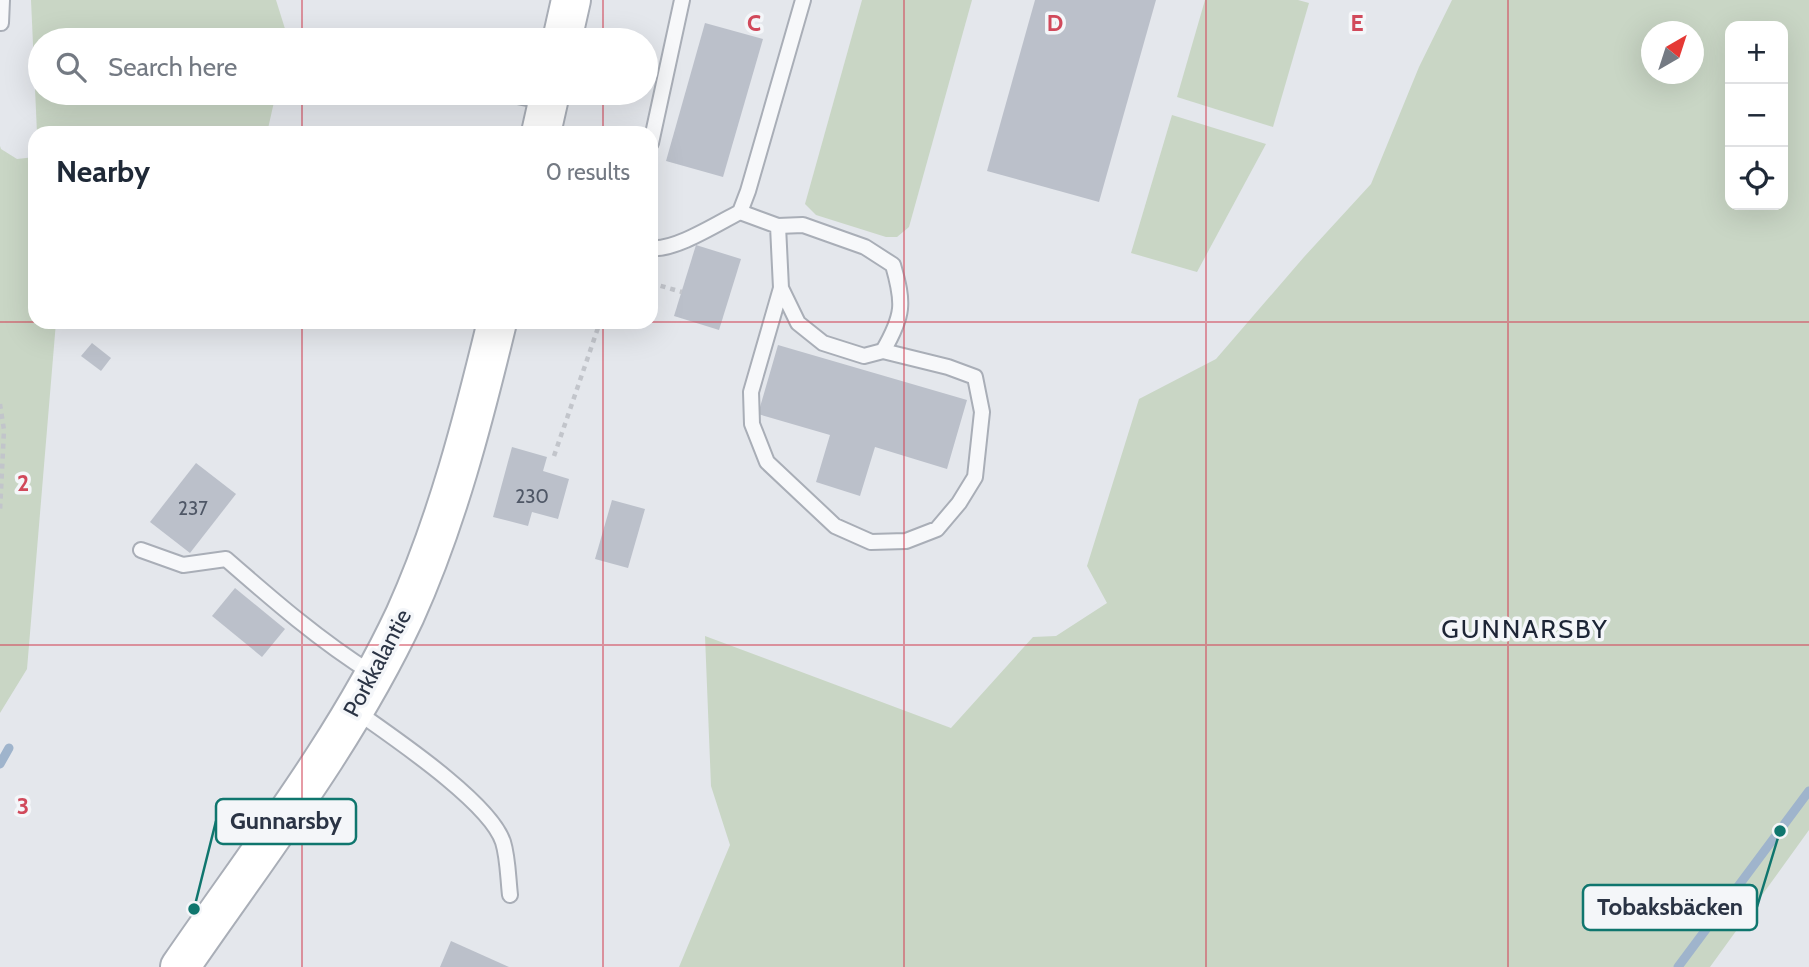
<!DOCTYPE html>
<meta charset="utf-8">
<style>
body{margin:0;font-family:Cabin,sans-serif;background:#f6f6f7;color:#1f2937}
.controls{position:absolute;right:21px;top:21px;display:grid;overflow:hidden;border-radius:14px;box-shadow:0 7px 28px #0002}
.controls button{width:63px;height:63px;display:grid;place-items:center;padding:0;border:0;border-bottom:2px solid #e0e1e3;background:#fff;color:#1f2937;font:35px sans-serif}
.compass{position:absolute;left:1641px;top:21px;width:63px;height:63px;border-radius:50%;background:#fff;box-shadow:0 7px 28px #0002;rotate:39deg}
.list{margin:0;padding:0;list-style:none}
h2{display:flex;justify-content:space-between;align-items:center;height:91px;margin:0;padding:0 28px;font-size:30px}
h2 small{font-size:23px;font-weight:400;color:#747a83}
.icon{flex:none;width:38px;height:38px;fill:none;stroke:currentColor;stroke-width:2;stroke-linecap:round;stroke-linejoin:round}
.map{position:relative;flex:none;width:1809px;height:967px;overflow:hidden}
.search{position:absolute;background:#fff;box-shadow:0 7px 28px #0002;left:28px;top:28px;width:630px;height:77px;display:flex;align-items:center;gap:18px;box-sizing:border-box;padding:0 24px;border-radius:38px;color:#747a83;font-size:26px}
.panel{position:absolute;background:#fff;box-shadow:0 7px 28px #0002;left:28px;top:126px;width:630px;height:203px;border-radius:21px}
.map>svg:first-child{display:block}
.green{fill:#c9d6c5;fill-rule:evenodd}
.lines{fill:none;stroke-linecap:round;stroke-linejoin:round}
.stream{stroke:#9fb4cc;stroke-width:9}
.building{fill:#bbc0ca}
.lane-casing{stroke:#a9aeb7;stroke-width:18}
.secondary-casing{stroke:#a9aeb7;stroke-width:42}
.path{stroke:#c2c5cb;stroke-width:4.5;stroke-dasharray:5 5;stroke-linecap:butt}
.lane{stroke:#f7f8fa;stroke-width:14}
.secondary{stroke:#fff;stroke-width:38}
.grid{fill:none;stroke:#d1495b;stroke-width:2;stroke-opacity:0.55}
.labels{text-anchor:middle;stroke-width:7;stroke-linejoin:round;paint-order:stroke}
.number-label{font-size:19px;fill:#4f5766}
.street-label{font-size:23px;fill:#2b3445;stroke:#f4f6f9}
.quarter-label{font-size:26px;letter-spacing:2px;fill:#1d2536;stroke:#f4f6f9}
.grid-label{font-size:23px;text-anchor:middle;font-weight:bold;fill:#d1495b;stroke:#f4f6f9;stroke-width:7;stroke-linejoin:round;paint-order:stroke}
.leader{fill:none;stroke:#0f766e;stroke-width:2.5}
.callout-dot{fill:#0f766e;stroke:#f4f6f9;stroke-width:2.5}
.callout{fill:#f4f6f9;stroke:#0f766e;stroke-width:2.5}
.callout-label{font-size:24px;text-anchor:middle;font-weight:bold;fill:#2b3445}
</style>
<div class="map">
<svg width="1809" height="967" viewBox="0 0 1809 967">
<rect width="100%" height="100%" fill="#e4e7ec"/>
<!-- green -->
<g class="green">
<path d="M31 0H276L286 32 284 40H40V93H276L267 133H37Z"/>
<path d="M862 0H972L909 227 897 237H886L816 215 805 204Z"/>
<path d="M1205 0H1298L1309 3 1273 127 1177 97Z"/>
<path d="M1452 0H1809V830L1710 967H679L730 845 711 786 705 636 951 728 1033 637 1056 636 1107 603 1087 566 1139 399 1216 359 1304 257 1371 184 1419 67ZM1783 26V205H1730V26ZM1652 32H1694V74H1652Z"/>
<path d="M1172 115 1266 144 1197 272 1131 253Z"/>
<path d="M0 146 1 149 17 159 35 157V322H56L27 669 0 713Z"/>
</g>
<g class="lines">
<!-- stream -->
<g class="stream">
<path d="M0 764 9 748"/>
<path d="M1678 967 1809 791"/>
</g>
</g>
<!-- building -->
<g class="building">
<path d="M1035 0H1156L1099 202 987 171Z"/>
<path d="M705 23 763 39 723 177 666 161Z"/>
<path d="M696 245 741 259 719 330 674 316Z"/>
<path d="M92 343 111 358 101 371 81 356Z"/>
<path d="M778 345 967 400 947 469 875 447 860 496 816 482 830 435 758 414Z"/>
<path d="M512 447 547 457 543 471 569 479 558 519 532 512 528 526 493 517Z"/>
<path d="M196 463 236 494 190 553 150 522Z"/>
<path d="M612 500 645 509 628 568 595 559Z"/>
<path d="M235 588 285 629 262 657 212 616Z"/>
<path d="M451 941 509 967H440Z"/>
</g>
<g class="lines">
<!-- lane casing -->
<g class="lane-casing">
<g id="lane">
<path d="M1 23 2 0"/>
<path d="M503 93 547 102"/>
<path d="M651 143 682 0"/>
<path d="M740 212 778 226 781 288 798 323 823 343 864 356 883 351 948 367 975 377 982 412 975 477 959 503 937 529 906 541 871 542 835 526 767 462 752 424 751 392 781 288"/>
<path d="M778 226 803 225 865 247 893 265C904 303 904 315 883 351"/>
<path d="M651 248C675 251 718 223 740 212L748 191 803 0"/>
<path d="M141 550 183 565 226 559C273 600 320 641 373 674"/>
<path d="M356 711C391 736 490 802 503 842 508 858 508 878 510 895"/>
</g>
</g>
<!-- secondary casing -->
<g class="secondary-casing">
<g id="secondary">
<path d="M562 40 571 0"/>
<path d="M541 133 550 93"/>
<path d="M180 967C259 852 346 741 405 615 447 522 473 421 497 322"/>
</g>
</g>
<!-- path -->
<g class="path">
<path d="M651 283 682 292"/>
<path d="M0 404 4 430 0 511"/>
<path d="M554 456 600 322"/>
</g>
<!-- lane -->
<use href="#lane" class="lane"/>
<!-- secondary -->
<use href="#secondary" class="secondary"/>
</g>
<!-- grid -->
<path class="grid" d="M302 0V40M603 0V40M904 0V967M1206 0V967M1508 0V967M302 93V133M603 93V133M0 322H1809M302 322V967M603 322V967M0 645H1809"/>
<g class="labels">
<!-- number labels -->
<g class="number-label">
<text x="532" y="503">230</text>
<text x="193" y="515">237</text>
</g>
<!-- street labels -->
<g class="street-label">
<text transform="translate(377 663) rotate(-62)" y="8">Porkkalantie</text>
</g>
<!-- quarter labels -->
<g class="quarter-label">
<text x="1525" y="638">GUNNARSBY</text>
</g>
</g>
<g class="grid-label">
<text x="754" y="31">C</text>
<text x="1055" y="31">D</text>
<text x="1357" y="31">E</text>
<text x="23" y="491">2</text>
<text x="23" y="814">3</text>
</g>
<!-- callouts -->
<path class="leader" d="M194 909L216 821M1780 831L1757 907"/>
<g class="callout-dot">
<circle cx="194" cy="909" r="7"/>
<circle cx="1780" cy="831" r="7"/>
</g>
<g class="callout">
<rect x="216" y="799" width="140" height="45" rx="7"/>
<rect x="1583" y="885" width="174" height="45" rx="7"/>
</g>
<g class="callout-label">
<text x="286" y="829">Gunnarsby</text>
<text x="1670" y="915">Tobaksbäcken</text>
</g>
</svg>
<div class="controls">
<button>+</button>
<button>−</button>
<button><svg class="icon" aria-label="locate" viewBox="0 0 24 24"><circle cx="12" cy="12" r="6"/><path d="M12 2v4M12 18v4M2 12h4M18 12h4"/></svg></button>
</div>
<svg class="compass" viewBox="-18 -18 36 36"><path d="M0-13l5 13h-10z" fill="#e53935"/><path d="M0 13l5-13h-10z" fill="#747a83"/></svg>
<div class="search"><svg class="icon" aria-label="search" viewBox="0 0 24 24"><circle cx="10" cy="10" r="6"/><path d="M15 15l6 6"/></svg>Search here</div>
<section class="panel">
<h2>Nearby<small>0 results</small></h2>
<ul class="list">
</ul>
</section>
</div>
